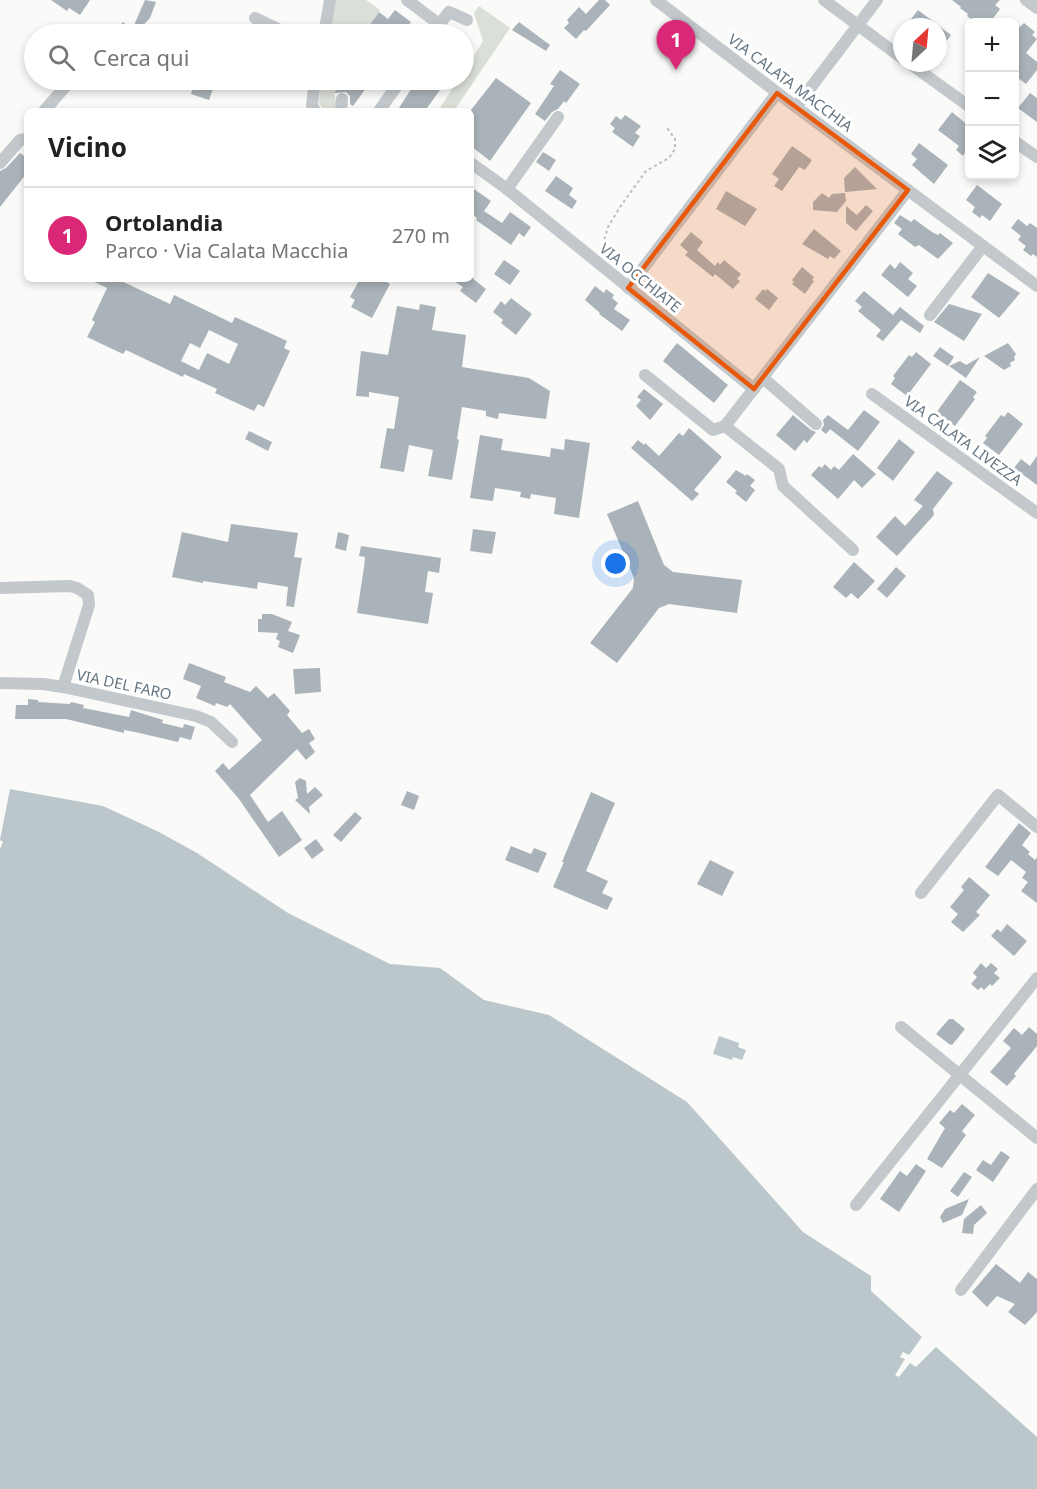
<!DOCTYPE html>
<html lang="it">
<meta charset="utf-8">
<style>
body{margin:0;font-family:"Noto Sans",sans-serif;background:#f2f2f2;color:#222}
.controls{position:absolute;right:18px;top:18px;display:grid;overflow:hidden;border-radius:9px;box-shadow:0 3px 9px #0003}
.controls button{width:54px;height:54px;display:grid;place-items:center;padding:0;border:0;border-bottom:2px solid #e0e0e0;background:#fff;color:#222;font:30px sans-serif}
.compass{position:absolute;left:893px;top:18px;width:54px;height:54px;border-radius:50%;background:#fff;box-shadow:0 3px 9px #0003;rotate:26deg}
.you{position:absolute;left:616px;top:564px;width:21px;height:21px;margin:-15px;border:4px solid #fff;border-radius:50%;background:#1a73e8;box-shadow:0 0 0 9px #1a73e833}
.badge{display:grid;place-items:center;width:39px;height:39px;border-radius:50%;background:#db2777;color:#fff;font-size:20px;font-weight:700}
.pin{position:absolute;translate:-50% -50px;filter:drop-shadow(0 2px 3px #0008)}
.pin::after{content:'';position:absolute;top:32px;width:21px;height:18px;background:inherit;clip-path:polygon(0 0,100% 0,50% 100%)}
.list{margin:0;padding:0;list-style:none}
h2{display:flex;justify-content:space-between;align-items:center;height:78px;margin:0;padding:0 24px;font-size:26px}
h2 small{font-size:20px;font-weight:400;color:#767676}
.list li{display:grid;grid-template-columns:39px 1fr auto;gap:18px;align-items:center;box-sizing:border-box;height:96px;padding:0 24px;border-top:2px solid #e0e0e0}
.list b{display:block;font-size:22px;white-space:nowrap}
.list p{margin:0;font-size:20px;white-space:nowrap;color:#767676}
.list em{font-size:20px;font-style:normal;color:#767676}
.icon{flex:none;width:33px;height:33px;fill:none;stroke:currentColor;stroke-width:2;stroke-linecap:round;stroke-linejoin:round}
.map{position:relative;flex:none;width:1037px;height:1489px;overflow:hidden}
.search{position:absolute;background:#fff;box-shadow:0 3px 9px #0003;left:24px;top:24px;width:450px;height:66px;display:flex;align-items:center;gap:15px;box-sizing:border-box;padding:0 21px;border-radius:33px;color:#767676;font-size:22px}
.panel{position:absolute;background:#fff;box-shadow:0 3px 9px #0003;left:24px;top:108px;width:450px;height:174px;border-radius:9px}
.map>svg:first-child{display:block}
.green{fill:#dadfd7}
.water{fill:#bbc7cb}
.building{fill:#aab3b9;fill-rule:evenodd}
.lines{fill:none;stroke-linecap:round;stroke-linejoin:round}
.path{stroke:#bbbfc2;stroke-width:2;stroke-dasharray:3 3;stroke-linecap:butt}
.minor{stroke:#c3c8cc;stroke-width:12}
.marked{fill:#e8590c;fill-opacity:0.2;stroke:#e8590c;stroke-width:4.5;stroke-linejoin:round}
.labels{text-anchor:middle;stroke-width:6;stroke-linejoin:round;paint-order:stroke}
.street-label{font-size:15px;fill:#657683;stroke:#fff}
</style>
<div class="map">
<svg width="1037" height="1489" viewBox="0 0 1037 1489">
<rect width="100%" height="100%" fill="#fafaf8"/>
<!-- green -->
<g class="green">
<path d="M334 0H366L380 10 363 34H328Z"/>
<path d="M479 6 510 28 454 111H438L458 80H464V72L483 41 474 13Z"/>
<path d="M321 80H339L342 82 334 93 338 111H324L319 103Z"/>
</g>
<!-- water -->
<g class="water">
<path d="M10 789 103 806 159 832 197 853 288 913 390 964 440 968 484 1000 549 1015 687 1102 803 1232 871 1276V1291L922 1337 909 1355 903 1352 900 1357 905 1359 895 1375 899 1377 910 1363 916 1367 936 1347 1037 1437V1489H0V849L3 842 0 840Z"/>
<path d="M719 1036 739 1043 738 1047 746 1050 742 1060 733 1057 732 1060 713 1054Z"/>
</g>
<!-- building -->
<g class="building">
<path d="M51 0H90L80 15 69 8 67 11Z"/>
<path d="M145 0 156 2 150 18 136 33 138 34H123L117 29 123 22 132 30Z"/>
<path d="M599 0H605L610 5 586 31 584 30 576 39 564 28 569 23 567 20 579 7 586 14Z"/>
<path d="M952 0H1000L995 5 1000 9 991 21 987 18 984 22H975L967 16 968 14 960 8 961 7Z"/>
<path d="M395 10 411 22 402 34H363L379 12 388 19Z"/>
<path d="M918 10 951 35 938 53V27H905Z"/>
<path d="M519 22 550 45 546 51 512 30Z"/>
<path d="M1014 22 1020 27 1024 23 1035 32 1032 35 1037 39 1026 53 1037 62V70L1026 84 1014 75Z"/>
<path d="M560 70 580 84 566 103 564 101 558 109 552 112 545 121 535 114 554 86 550 84Z"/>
<path d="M496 78 531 103 490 161 471 146V110Z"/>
<path d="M195 80H216L209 100 191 94Z"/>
<path d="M344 80H372L353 106 350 104V96L346 92 334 93Z"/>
<path d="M417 80H447L425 111H397Z"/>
<path d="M1030 93 1037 98V122L1018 108Z"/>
<path d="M952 112 969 126V154L966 151 963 156 956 150 959 146 938 130Z"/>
<path d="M625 115 641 126 635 133 640 136 633 147 612 132 615 128 610 124 616 116 621 120Z"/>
<path d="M919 143 948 165 934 184 912 165 917 159 911 154Z"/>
<path d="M792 146 812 160 805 170 799 167 782 191 774 186 779 179 772 174Z"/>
<path d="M543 152 556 160 549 171 536 162Z"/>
<path d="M20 153 27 158V173L0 207V171L6 168Z"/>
<path d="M855 167 877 189 845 192 844 178Z"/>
<path d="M556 176 573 188 569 195 577 201 572 209 545 191Z"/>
<path d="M977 185 1002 204 990 221 982 215 980 218 972 212 975 207 966 200Z"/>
<path d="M471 187 491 201 484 211 502 223 510 212 531 227 524 237 519 233 511 245 476 220 477 218 471 213Z"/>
<path d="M726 191 757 209 745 226 716 209Z"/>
<path d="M822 193 829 198 832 194 845 193 846 201 837 212 813 210V202Z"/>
<path d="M866 205 873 211 856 231 846 223V206L857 215Z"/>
<path d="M900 215 911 222 914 219 932 232 938 235 940 233 953 243 938 259 919 245 915 247 898 234 902 229 894 223Z"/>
<path d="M1018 219 1027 226 1030 223 1037 228V257L1033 254 1031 256 1023 250 1026 246 1018 240 1021 236 1011 228Z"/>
<path d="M814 229 841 251 834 259 830 256 828 259 802 244Z"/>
<path d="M691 232 703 242 697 250 715 266 718 262 720 265 724 260 741 274 737 279 740 281 733 289 715 274 713 277 685 255 688 252 680 245Z"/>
<path d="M504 260 520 271 510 285 494 274Z"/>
<path d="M900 262 913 273 908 279 917 286 908 297 881 275 890 264 895 269Z"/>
<path d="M802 267 814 277 812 280 814 281 805 294 792 284 794 282 792 280Z"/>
<path d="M988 273 1020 293 999 318 971 297Z"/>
<path d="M471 277 486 289 476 303 460 291 463 287 451 279H471Z"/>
<path d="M88 279H117L170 304 174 295 232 323 235 317 287 341 284 348 290 351 264 407 258 404 254 411 215 393 217 389 184 374 183 377 126 350 123 354 87 337 95 322 92 320 107 288ZM209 330 238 344 229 364 207 353 199 370 181 361 190 343 200 348Z"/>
<path d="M360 279H381L390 284 372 318 351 307 355 300 350 297Z"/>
<path d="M595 286 604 293 606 289 614 295 612 298 618 303 614 309 630 320 622 331 599 314 600 313 585 300Z"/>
<path d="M763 289 765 291 767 289 778 298 769 310 755 299Z"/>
<path d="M864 291 893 315 900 307 924 326 920 333 901 320 883 341 876 336 881 330 858 311 862 307 855 301Z"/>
<path d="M511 298 532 314 516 335 501 323 503 320 493 312 501 301 505 305Z"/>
<path d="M420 304 436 307 432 330 466 335 462 367 529 378 550 391 546 419 499 413 498 419 486 416V411L462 407 457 439 459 440 452 480 428 476 433 450 409 445 404 472 380 468 387 428 394 429 399 397 369 392V397L356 396 361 351 388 355 397 306 419 310Z"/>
<path d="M949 304 982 314 964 341 934 322Z"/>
<path d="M677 343 728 385 714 403 663 361Z"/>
<path d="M1008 343 1016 354 1014 357 1015 360 1010 363 1011 366 1004 370 984 356Z"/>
<path d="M940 347 954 357 948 366 933 356Z"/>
<path d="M916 352 931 364 907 396 891 384 895 378 893 376 909 355 912 357Z"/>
<path d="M980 357 966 378 949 366 960 361 966 365Z"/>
<path d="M960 380 977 392 973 397 975 399 955 426 936 413Z"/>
<path d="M644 389 663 404 650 420 636 406 641 400 637 397Z"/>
<path d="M864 410 880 422 858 451 830 429 826 434 821 430 824 425 823 420 828 415 848 430Z"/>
<path d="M1008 412 1023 424 999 455 983 443 987 438 985 436 1001 415 1004 417Z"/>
<path d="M793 415 811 430 816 432 807 443 804 440 795 451 776 435Z"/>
<path d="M689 428 722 457 694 490 699 494 692 501 631 448 638 440 644 445 645 443 659 456 679 433 683 436Z"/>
<path d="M249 431 272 442 268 451 245 439Z"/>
<path d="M480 435 503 439 501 450 550 457 551 448 564 450 565 439 590 443 579 518 554 514 556 498 531 494 530 499 520 497 521 492 495 488 493 501 470 498Z"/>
<path d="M899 439 915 452 893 481 877 468Z"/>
<path d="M853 454 876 474 862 488 854 480 838 499 811 475 819 466 822 468 825 464 831 470 834 466 839 470Z"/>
<path d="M1037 456V485L1014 468 1021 459 1030 466Z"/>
<path d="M736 470 746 476 747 474 755 480 750 486 755 490 746 502 735 493 737 491 726 482Z"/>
<path d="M937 471 953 483 933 509 934 515 897 556 876 537 895 516 905 526 923 506 914 500Z"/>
<path d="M638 501 664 565 673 572 742 580 737 613 669 604 659 608 617 663 590 643 633 588 634 578 607 514Z"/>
<path d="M231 524 298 533 294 557 302 558 294 607 286 606 288 587 258 582 257 589 203 581V583L172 577 182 532 228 542Z"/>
<path d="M473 529 496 532 492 554 470 551Z"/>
<path d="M338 532 349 535 346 551 335 548Z"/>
<path d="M361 546 441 558 439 573 428 571 425 592 433 593 428 624 357 613 364 567 365 557 359 556Z"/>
<path d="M854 562 875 581 858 599 851 593 846 598 833 587Z"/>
<path d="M896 567 906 576 887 598 877 589Z"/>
<path d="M262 614H272L292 622 288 631 300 635 293 653 278 647 280 641 276 639 278 633 258 632V619H262Z"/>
<path d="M189 663 226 677 224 682 250 692 256 686 268 698 274 693 290 711 287 715 302 733 309 729 315 739 309 743 315 752 306 760 297 749 250 795 268 822 282 811 302 840 279 857 239 799 215 771 223 763 229 770 262 740 230 704 227 707 216 703 215 706 196 698 201 686 183 679Z"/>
<path d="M320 668 321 692 295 694 293 669Z"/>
<path d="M28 699 38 700V702L70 704 71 702 84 705 83 708 129 717 131 710 163 720 162 723 183 728 184 724 195 727 191 740 180 737 178 742 135 732 124 730V733L66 719H15L16 705H28Z"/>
<path d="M300 778 306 781 307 794 315 787 323 795 309 807 310 814 295 800 298 798 295 782Z"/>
<path d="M407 791 419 796 414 810 401 805Z"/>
<path d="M591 792 615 803 586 871 608 881 602 893 613 898 607 910 553 887 564 862H562Z"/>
<path d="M355 812 362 818 341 842 333 835Z"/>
<path d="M1019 823 1031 833 1022 845 1030 852 1028 854 1035 860 1037 857V903L1021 891 1028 882 1022 878 1026 872 1011 860 998 876 985 867Z"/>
<path d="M316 839 324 850 312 859 304 848Z"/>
<path d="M511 846 531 854 534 848 547 853 538 873 505 860Z"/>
<path d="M710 860 734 872 722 896 697 884Z"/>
<path d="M969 877 990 895 976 912 980 915 963 932 951 922 958 914 950 907 964 890 961 887Z"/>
<path d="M1007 924 1027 941 1014 956 991 936 997 929 1001 932Z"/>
<path d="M981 963 986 968 991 963 998 969 994 973 1000 978 992 986 990 984 984 990 981 987 978 990 971 984 977 977 973 973Z"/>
<path d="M949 1019H953L965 1029 952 1045 949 1044 936 1034Z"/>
<path d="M1029 1027 1037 1034V1046L1014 1074 1016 1076 1007 1086 990 1072 1011 1048 1003 1041 1014 1028 1022 1035Z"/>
<path d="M962 1104 975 1115 962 1131 966 1135 942 1168 927 1159 945 1128 939 1123 950 1110 954 1113Z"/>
<path d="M1001 1151 1010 1157 993 1182 976 1170 983 1160 991 1165Z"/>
<path d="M916 1164 926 1171 899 1212 880 1199 900 1171 907 1176Z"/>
<path d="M964 1172 972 1177 958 1197 950 1191Z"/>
<path d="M969 1199 962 1215 943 1223 940 1217 945 1209Z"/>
<path d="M981 1205 987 1213 974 1225 973 1234 962 1233 964 1219Z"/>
<path d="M996 1264 1020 1283 1028 1272 1037 1279V1312L1025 1325 1008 1312 1015 1304 997 1296 987 1307 972 1292Z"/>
</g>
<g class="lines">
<!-- path -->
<path class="path" d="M601 251 608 227 620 207 646 171 669 158 675 149V139L667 128"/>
<!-- minor -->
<g class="minor">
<path d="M407 0 439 24"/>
<path d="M656 0 796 107 1037 286"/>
<path d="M824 0 902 58"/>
<path d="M1026 0 1037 8"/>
<path d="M255 18 288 34"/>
<path d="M324 34 330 0"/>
<path d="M432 34 449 12 467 20"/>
<path d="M909 63 970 107"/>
<path d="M796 107 877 0"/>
<path d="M44 111 71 80"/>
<path d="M315 111 312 105 315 80"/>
<path d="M341 111 342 99"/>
<path d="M379 111 401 80"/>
<path d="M1014 141 1037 157"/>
<path d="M0 163 20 140 27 139"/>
<path d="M471 163 507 189 754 389"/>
<path d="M507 189 558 117"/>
<path d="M628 288 777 93"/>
<path d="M930 315 983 246"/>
<path d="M645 375 713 430 725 426 908 190"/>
<path d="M763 378 816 424"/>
<path d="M872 394 1037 513"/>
<path d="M725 426 779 469 783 486 853 550"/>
<path d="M0 588 70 586 77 588 88 595 89 605 63 687"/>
<path d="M0 683 43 684 63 687 196 716 211 722 232 742"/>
<path d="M921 893 998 795 1037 827"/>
<path d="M901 1027 1037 1138"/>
<path d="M856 1205 1037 978"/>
<path d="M961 1290 1037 1189"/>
</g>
</g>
<!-- marked area -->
<path class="marked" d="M777 93 908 190 754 389 628 288Z"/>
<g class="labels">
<!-- street labels -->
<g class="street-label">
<text transform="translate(790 83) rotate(37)" y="5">VIA CALATA MACCHIA</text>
<text transform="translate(640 278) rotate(39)" y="5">VIA OCCHIATE</text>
<text transform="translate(963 441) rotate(36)" y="5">VIA CALATA LIVEZZA</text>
<text transform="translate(124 685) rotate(12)" y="5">VIA DEL FARO</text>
</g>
</g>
</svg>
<div class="controls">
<button>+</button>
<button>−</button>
<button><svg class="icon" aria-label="layers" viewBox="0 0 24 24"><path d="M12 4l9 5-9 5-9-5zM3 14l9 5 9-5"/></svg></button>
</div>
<svg class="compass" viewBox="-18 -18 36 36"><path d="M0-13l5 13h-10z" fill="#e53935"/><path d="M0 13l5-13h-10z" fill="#767676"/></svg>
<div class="you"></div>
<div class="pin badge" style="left:676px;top:70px">1</div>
<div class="search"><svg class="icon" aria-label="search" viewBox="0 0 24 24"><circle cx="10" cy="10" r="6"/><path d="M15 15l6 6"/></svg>Cerca qui</div>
<section class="panel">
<h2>Vicino<small></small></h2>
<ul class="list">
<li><span class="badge">1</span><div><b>Ortolandia</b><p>Parco · Via Calata Macchia</p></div><em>270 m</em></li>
</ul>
</section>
</div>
